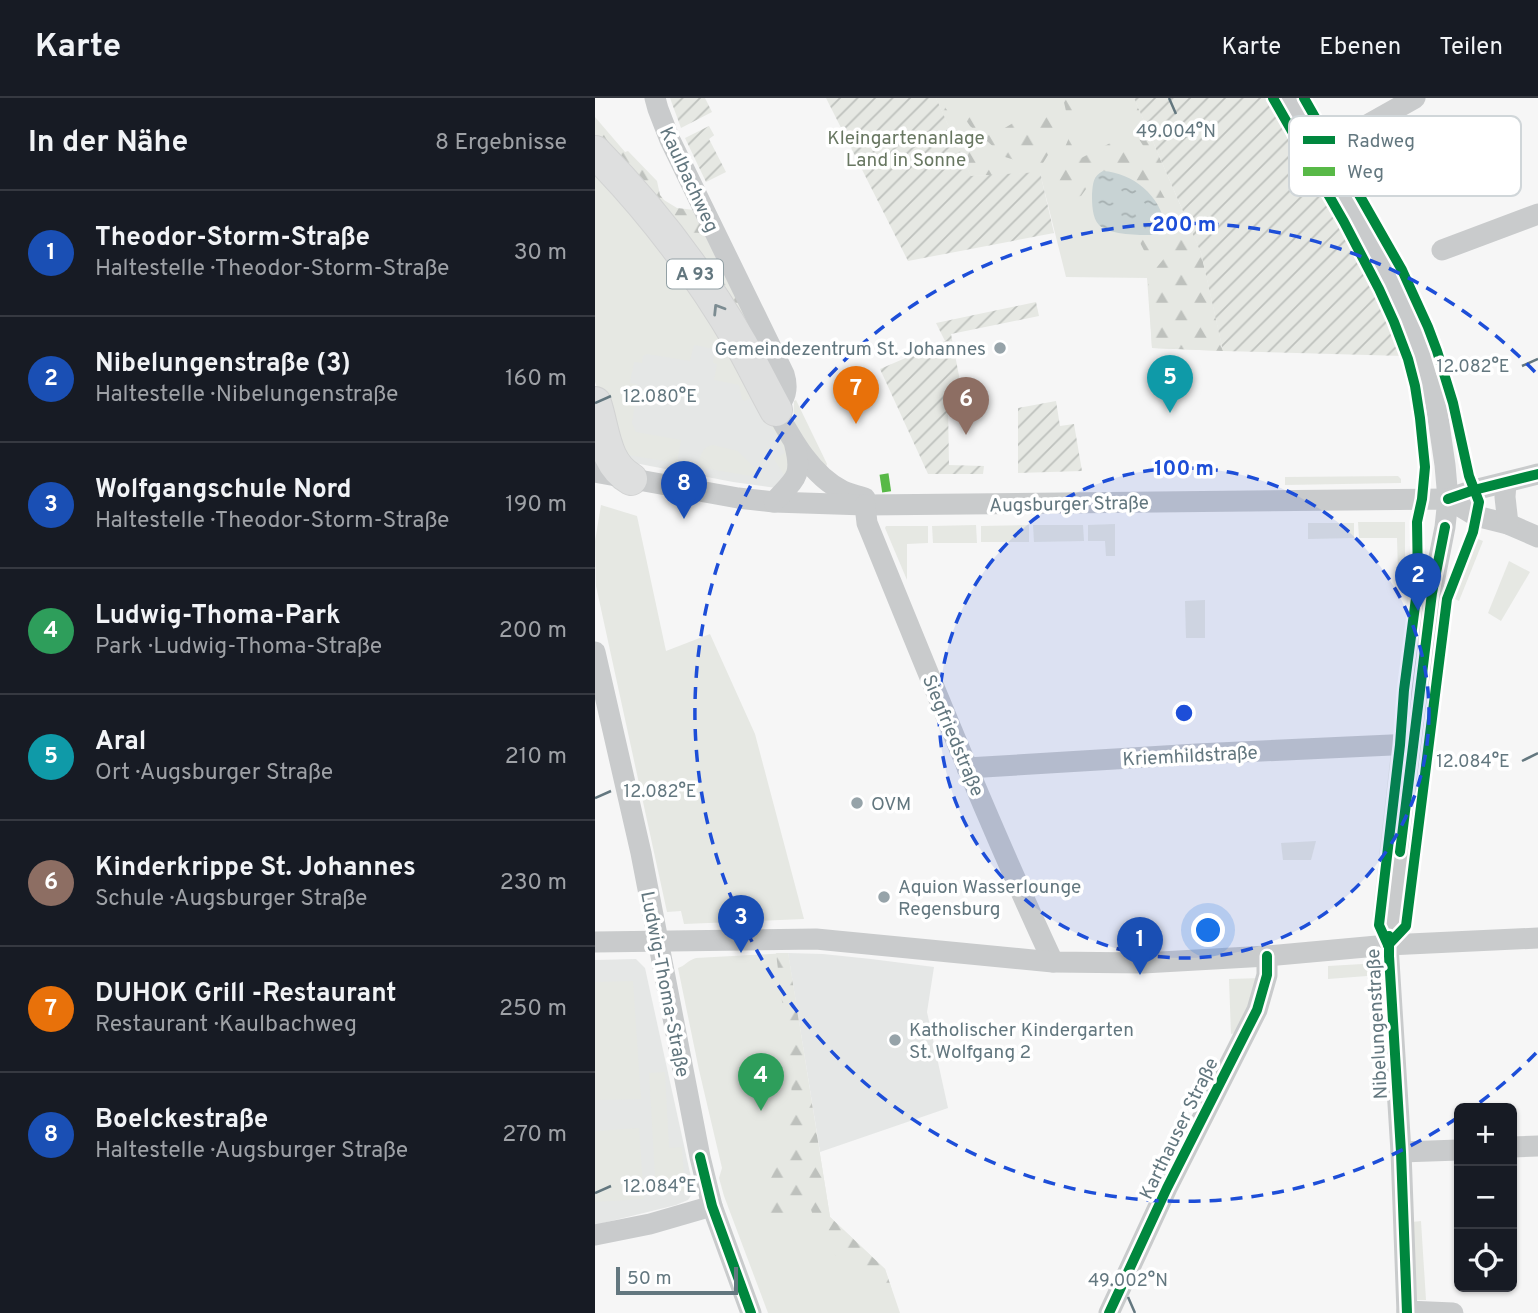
<!DOCTYPE html>
<html lang="de">
<meta charset="utf-8">
<style>
body{margin:0;font-family:Overpass,sans-serif;background:#20242c;color:#f1f3f6}
.controls{position:absolute;right:21px;bottom:21px;display:grid;overflow:hidden;border-radius:10px;box-shadow:0 2px 5px #0004}
.controls button{width:63px;height:63px;display:grid;place-items:center;padding:0;border:0;border-bottom:2px solid #363941;background:#171b24;color:#f1f3f6;font:35px sans-serif}
.scale{position:absolute;left:21px;bottom:18px;width:122px;box-sizing:border-box;padding-left:7px;border:4px solid #63777f;border-top:0;font-size:19px;line-height:24px;white-space:nowrap;color:#63777f;-webkit-text-stroke:5px #fff;paint-order:stroke}
.you{position:absolute;left:614px;top:833px;width:24px;height:24px;margin:-18px;border:5px solid #fff;border-radius:50%;background:#1a73e8;box-shadow:0 0 0 10px #1a73e833}
.badge{display:grid;place-items:center;width:46px;height:46px;border-radius:50%;background:#96a3a9;color:#fff;font-size:23px;font-weight:700}
.pin{position:absolute;translate:-50% -58px;filter:drop-shadow(0 2px 4px #0008)}
.pin::after{content:'';position:absolute;top:37px;width:24px;height:21px;background:inherit;clip-path:polygon(0 0,100% 0,50% 100%)}
.list{margin:0;padding:0;list-style:none}
h2{display:flex;justify-content:space-between;align-items:center;height:91px;margin:0;padding:0 28px;font-size:30px}
h2 small{font-size:23px;font-weight:400;color:#9ea1a6}
.list li{display:grid;grid-template-columns:46px 1fr auto;gap:21px;align-items:center;box-sizing:border-box;height:126px;padding:0 28px;border-top:2px solid #363941}
.list b{display:block;font-size:26px;white-space:nowrap}
.list p{margin:0;font-size:23px;white-space:nowrap;color:#9ea1a6}
.list em{font-size:23px;font-style:normal;color:#9ea1a6}
.icon{flex:none;width:38px;height:38px;fill:none;stroke:currentColor;stroke-width:2;stroke-linecap:round;stroke-linejoin:round}
.map{position:relative;flex:none;width:943px;height:1215px;overflow:hidden}
header{display:flex;align-items:center;gap:42px;box-sizing:border-box;height:98px;padding:0 35px;background:#171b24;border-bottom:2px solid #363941}
header strong{font-size:33px}
nav{display:flex;gap:38px;margin-inline-start:auto;font-size:24px}
main{display:flex}
aside{flex:1;background:#171b24}
.map>svg:first-child{display:block}
.built{fill:#e5e7e6}
.green{fill:#e6e8e3}
.forest{fill:url(#forest-firs)}
.garden{fill:url(#garden-furrows)}
.water{fill:url(#water-ripples)}
.lines{fill:none;stroke-linecap:round;stroke-linejoin:round}
.highway-casing{stroke:#d2d3d3;stroke-width:34}
.minor{stroke:#c9cbcc;stroke-width:21}
.highway{stroke:#dedfdf;stroke-width:32}
.quiet{stroke:#58b947;stroke-width:9;stroke-dasharray:18 9;stroke-linecap:butt}
.cycleway-casing{stroke:#fff;stroke-width:15}
.cycleway{stroke:#00873e;stroke-width:10}
.oneway{stroke:#7c8c92}
.ticks{fill:none;stroke:#63777f;stroke-width:2.5}
.ring{fill:none;stroke:#1d4ed8;stroke-width:3.5;stroke-dasharray:12 9}
.poi-dot{fill:#96a3a9;stroke:#fff;stroke-width:2.5}
.labels{text-anchor:middle;stroke-width:7;stroke-linejoin:round;paint-order:stroke}
.shield{fill:#fff;stroke:#92a0a5;stroke-width:2}
.shield-label{font-size:18px;font-weight:bold;fill:#63777f}
.park-label{font-size:19px;fill:#687761;stroke:#fff}
.street-label{font-size:19px;fill:#63777f;stroke:#fff}
.poi-label{font-size:19px;fill:#63777f;stroke:#fff;text-anchor:start}
.key{fill:#fff;stroke:#d0d6d9;stroke-width:2}
.key-label{font-size:19px;fill:#63777f}
.ticks-label{font-size:18px;text-anchor:middle;fill:#63777f;stroke:#fff;stroke-width:7;stroke-linejoin:round;paint-order:stroke}
.centre{fill:#1d4ed8;stroke:#fff;stroke-width:3.5}
.ring-label{font-size:21px;text-anchor:middle;font-weight:bold;fill:#1d4ed8;stroke:#fff;stroke-width:7;stroke-linejoin:round;paint-order:stroke}
</style>
<header>
<strong>Karte</strong>
<nav><a>Karte</a><a>Ebenen</a><a>Teilen</a></nav>
</header>
<main>
<aside>
<h2>In der Nähe<small>8 Ergebnisse</small></h2>
<ul class="list">
<li><span class="badge" style="background:#1a4fb4">1</span><div><b>Theodor-Storm-Straße</b><p>Haltestelle · Theodor-Storm-Straße</p></div><em>30 m</em></li>
<li><span class="badge" style="background:#1a4fb4">2</span><div><b>Nibelungenstraße (3)</b><p>Haltestelle · Nibelungenstraße</p></div><em>160 m</em></li>
<li><span class="badge" style="background:#1a4fb4">3</span><div><b>Wolfgangschule Nord</b><p>Haltestelle · Theodor-Storm-Straße</p></div><em>190 m</em></li>
<li><span class="badge" style="background:#2e9e5b">4</span><div><b>Ludwig-Thoma-Park</b><p>Park · Ludwig-Thoma-Straße</p></div><em>200 m</em></li>
<li><span class="badge" style="background:#0f9aa8">5</span><div><b>Aral</b><p>Ort · Augsburger Straße</p></div><em>210 m</em></li>
<li><span class="badge" style="background:#8d6e63">6</span><div><b>Kinderkrippe St. Johannes</b><p>Schule · Augsburger Straße</p></div><em>230 m</em></li>
<li><span class="badge" style="background:#e8710a">7</span><div><b>DUHOK Grill -Restaurant</b><p>Restaurant · Kaulbachweg</p></div><em>250 m</em></li>
<li><span class="badge" style="background:#1a4fb4">8</span><div><b>Boelckestraße</b><p>Haltestelle · Augsburger Straße</p></div><em>270 m</em></li>
</ul>
</aside>
<div class="map">
<svg width="943" height="1215" viewBox="0 0 943 1215">
<defs>
<pattern id="forest-firs" width="22" height="20" patternUnits="userSpaceOnUse" patternTransform="scale(1.75)"><rect width="22" height="20" fill="#e6e8e3"/><path d="M5 1l3.5 6h-7zM16 11l3.5 6h-7z" fill="#bec1bd"/></pattern>
<pattern id="garden-furrows" width="10" height="10" patternUnits="userSpaceOnUse" patternTransform="scale(1.75)"><rect width="10" height="10" fill="#e6e8e3"/><path d="M-1 1l2-2M0 10L10 0M9 11l2-2" fill="none" stroke="#bec1bd"/></pattern>
<pattern id="water-ripples" width="26" height="14" patternUnits="userSpaceOnUse" patternTransform="scale(1.75)"><rect width="26" height="14" fill="#c8d3d4"/><path d="M2 4q2-2 4 0t4 0M15 11q2-2 4 0t4 0" fill="none" stroke="#a6b0b1"/></pattern>
</defs>
<rect width="100%" height="100%" fill="#f6f6f6"/>
<!-- built -->
<g class="built">
<path d="M36 234 133 240 199 368 181 390 138 384 24 362Z"/>
<path d="M193 855 228 856 276 861 339 869 332 914 353 1010 225 1054Z"/>
<path d="M41 861 50 870 99 1093 93 1102 81 1107 0 1127V862Z"/>
</g>
<!-- green -->
<g class="green">
<path d="M341 0H539L606 155 628 253 557 250 552 180 471 179 445 75 376 78Z"/>
<path d="M0 66 90 173 195 357 191 380 179 361 190 355 161 298 150 303 147 302 144 287 119 282 122 266 118 265 120 251 99 247 95 263 52 256 48 258 47 265 39 264 35 285 43 287 37 325 41 334 86 342 82 365 33 357 18 349 11 314 0 284Z"/>
<path d="M201 302 232 366 230 372C219 360 202 337 199 321 198 315 199 309 199 303Z"/>
<path d="M118 347 143 353 167 377V380L103 369C105 359 106 349 118 347Z"/>
<path d="M803 378 806 381V385L690 387V379Z"/>
<path d="M6 407 42 418 71 553 115 536 160 636 209 821 89 826 86 813 72 814 1 488 0 443Z"/>
<path d="M763 424H810V475H803L802 440H764Z"/>
<path d="M713 425H759V440L713 441Z"/>
<path d="M520 426V458H511L510 443H493V427Z"/>
<path d="M381 427 382 445H338L337 428Z"/>
<path d="M434 427V444H386V428Z"/>
<path d="M438 427H488L489 443 439 444Z"/>
<path d="M291 428H333V445L312 446V482L290 430Z"/>
<path d="M878 439 888 443 864 503 854 498Z"/>
<path d="M914 463 935 474 906 523 893 515Z"/>
<path d="M610 502V540H591L590 503Z"/>
<path d="M796 654 802 658 782 821H777Z"/>
<path d="M721 743 716 762H688L686 745Z"/>
<path d="M193 855 235 1119 290 1171 305 1215H173L129 1098 124 1080 127 1070 104 972 83 870C90 868 93 862 101 860Z"/>
<path d="M785 865V877L733 881V868Z"/>
<path d="M666 880 645 934 636 936 634 881Z"/>
<path d="M38 883 46 1001 0 1002V884Z"/>
<path d="M70 974 74 1050 87 1049 90 1093 61 1095 54 975Z"/>
<path d="M44 1030 49 1101 0 1104V1033Z"/>
<path d="M826 1123 831 1202H821L817 1124Z"/>
</g>
<!-- forest -->
<g class="forest">
<path d="M341 0H344L369 38 414 76 376 78Z"/>
<path d="M356 0H371L381 18 408 31 445 9 444 0H452C468 25 463 42 448 65L433 66 410 59 375 28Z"/>
<path d="M468 0H481L484 8 480 37 492 48 470 57 468 54 476 35Z"/>
<path d="M527 0H539L583 103 537 30Z"/>
<path d="M0 19 30 54 33 53 62 83 65 97 69 102 82 110 100 112 152 212 150 231 0 40Z"/>
<path d="M525 40 533 41C541 54 583 114 579 126 576 137 561 152 554 162L541 137 563 136 502 76 486 98 462 102 455 79 457 75Z"/>
<path d="M595 129 606 155 628 253 557 250 553 180Z"/>
<path d="M181 855H193L235 1119 290 1171 297 1192 283 1193 265 1168 231 1153 211 1098H195L187 1101V1106L191 1110 193 1120 189 1127 181 1134 169 1102 170 1093 189 1051 197 1011 196 977Z"/>
</g>
<!-- garden -->
<g class="garden">
<path d="M75 0H110L117 14 86 30Z"/>
<path d="M231 0H341L376 78 445 74 459 135 313 163Z"/>
<path d="M539 0H671L743 123 789 208 798 228 808 258 628 253 606 155Z"/>
<path d="M114 28 119 37 114 41 131 74 111 84 90 40Z"/>
<path d="M441 204 444 218 356 236 365 283 373 282 378 307H353L354 367 389 368 388 376H333L285 271 350 243 341 225Z"/>
<path d="M461 303 465 328 479 326 487 373 423 375V310Z"/>
</g>
<!-- water -->
<path class="water" d="M508 73C538 75 566 98 570 128L563 137C548 137 516 138 504 127 497 120 497 105 497 96 498 85 498 78 508 73Z"/>
<g class="lines">
<!-- highway casing -->
<g class="highway-casing">
<g id="highway">
<path d="M0 54C56 111 106 177 146 246 158 268 169 290 181 312"/>
<path d="M0 305C9 332 9 366 36 381"/>
</g>
</g>
<!-- minor -->
<g class="minor">
<path d="M60 0 63 11 75 42 189 276C194 292 190 300 181 312 197 342 217 378 248 393 255 396 263 398 270 400"/>
<path d="M696 0 726 53 793 177 817 229 828 258 841 306 850 367 853 401 850 429 837 495 793 847 806 1054 812 1215"/>
<path d="M726 53 820 0"/>
<path d="M847 152 943 116"/>
<path d="M0 374 143 400 179 404 270 407 853 401 881 418 913 426 943 439"/>
<path d="M911 385 910 399 913 426"/>
<path d="M853 401 879 392 943 376"/>
<path d="M179 404C199 381 208 380 200 348"/>
<path d="M270 407 272 425C332 572 391 720 458 864"/>
<path d="M0 554 46 755 105 1059 117 1108 156 1215"/>
<path d="M372 670 602 656 818 646"/>
<path d="M0 844 221 841 458 864 548 865 672 858 793 847 943 840"/>
<path d="M917 1049 943 1048"/>
<path d="M806 1054 864 1052"/>
<path d="M0 1137 55 1126 117 1108"/>
<path d="M812 1213 858 1215"/>
<path d="M514 1215 572 1090 662 912 672 877V858"/>
</g>
<!-- highway -->
<use href="#highway" class="highway"/>
<!-- quiet -->
<path class="quiet" d="M289 376 292 396"/>
<!-- cycleway casing -->
<g class="cycleway-casing">
<g id="cycleway">
<path d="M678 0 749 124 784 191 799 224 813 261 820 288 825 320 830 369 827 401 822 424 823 485 809 592 805 647 784 827 793 847"/>
<path d="M709 0 807 172 833 229 842 253 858 305 874 378 884 404 878 434 852 501 811 828 793 847"/>
<path d="M853 401 879 392 943 376"/>
<path d="M805 754 837 495 850 429"/>
<path d="M794 838V858L806 1054 812 1215"/>
<path d="M105 1059 117 1108 156 1215"/>
<path d="M514 1215 572 1090 662 912 672 877V858"/>
</g>
</g>
<!-- cycleway -->
<use href="#cycleway" class="cycleway"/>
</g>
<!-- one-way arrows -->
<defs><path id="oneway-chevron" d="M-2-3.5L2.5 0L-2 3.5" fill="none" stroke-width="1.6" stroke-linecap="round" stroke-linejoin="round" transform="scale(1.75)"/></defs>
<use class="oneway" href="#oneway-chevron" transform="translate(123 211) rotate(-122)"/>
<!-- ticks -->
<path class="ticks" d="M574 0 581 16M927 268 943 261M0 305 16 298M927 663 943 655M0 700 16 693M0 1095 16 1088M533 1199 540 1215"/>
<!-- distance rings -->
<circle cx="589" cy="615" r="245" fill="#1d4ed8" fill-opacity=".12"/>
<g class="ring">
<circle cx="589" cy="615" r="245"/>
<path d="M941 955A489 489 0 0 1 880 1008M862 1020A489 489 0 1 1 941 275"/>
</g>
<!-- markers -->
<g class="poi-dot">
<circle cx="405" cy="250" r="7"/>
<circle cx="262" cy="705" r="7"/>
<circle cx="289" cy="799" r="7"/>
<circle cx="300" cy="942" r="7"/>
</g>
<g class="labels">
<!-- shield labels -->
<rect class="shield" x="72" y="161.5" width="56" height="29" rx="5"/>
<g class="shield-label">
<text x="100" y="182">A 93</text>
</g>
<!-- park labels -->
<g class="park-label">
<text x="311" y="46">Kleingartenanlage<tspan x="311" dy="22">Land in Sonne</tspan></text>
</g>
<!-- street labels -->
<g class="street-label">
<text transform="translate(95 81) rotate(65)" y="7">Kaulbachweg</text>
<text transform="translate(474 405) rotate(-1)" y="7">Augsburger Straße</text>
<text transform="translate(359 637) rotate(67)" y="7">Siegfriedstraße</text>
<text transform="translate(595 657) rotate(-3)" y="7">Kriemhildstraße</text>
<text transform="translate(71 886) rotate(79)" y="7">Ludwig-Thoma-Straße</text>
<text transform="translate(781 926) rotate(-93)" y="7">Nibelungenstraße</text>
<text transform="translate(583 1030) rotate(-64)" y="7">Karthauser Straße</text>
</g>
<!-- poi labels -->
<g class="poi-label">
<text x="391" y="257" text-anchor="end">Gemeindezentrum St. Johannes</text>
<text x="276" y="712">OVM</text>
<text x="303" y="795">Aquion Wasserlounge<tspan x="303" dy="22">Regensburg</tspan></text>
<text x="314" y="938">Katholischer Kindergarten<tspan x="314" dy="22">St. Wolfgang 2</tspan></text>
</g>
</g>
<!-- legend -->
<rect x="694" y="18" width="232" height="80" rx="10" class="key"/>
<rect x="708" y="38" width="32" height="8" fill="#00873e"/>
<rect x="708" y="69" width="32" height="9" fill="#58b947"/>
<g class="key-label">
<text x="752" y="49">Radweg</text>
<text x="752" y="80">Weg</text>
</g>
<g class="ticks-label">
<text x="581" y="39">49.004°N</text>
<text x="878" y="274">12.082°E</text>
<text x="65" y="304">12.080°E</text>
<text x="878" y="669">12.084°E</text>
<text x="65" y="699">12.082°E</text>
<text x="65" y="1094">12.084°E</text>
<text x="533" y="1188">49.002°N</text>
</g>
<circle cx="589" cy="615" r="10" class="centre"/>
<g class="ring-label">
<text x="589" y="133">200 m</text>
<text x="589" y="377">100 m</text>
</g>
</svg>
<div class="controls">
<button>+</button>
<button>−</button>
<button><svg class="icon" aria-label="locate" viewBox="0 0 24 24"><circle cx="12" cy="12" r="6"/><path d="M12 2v4M12 18v4M2 12h4M18 12h4"/></svg></button>
</div>
<div class="scale">50 m</div>
<div class="you"></div>
<div class="pin badge" style="left:545px;top:877px;background:#1a4fb4">1</div>
<div class="pin badge" style="left:823px;top:513px;background:#1a4fb4">2</div>
<div class="pin badge" style="left:146px;top:855px;background:#1a4fb4">3</div>
<div class="pin badge" style="left:166px;top:1013px;background:#2e9e5b">4</div>
<div class="pin badge" style="left:575px;top:315px;background:#0f9aa8">5</div>
<div class="pin badge" style="left:371px;top:337px;background:#8d6e63">6</div>
<div class="pin badge" style="left:261px;top:326px;background:#e8710a">7</div>
<div class="pin badge" style="left:89px;top:421px;background:#1a4fb4">8</div>
</div>
</main>
